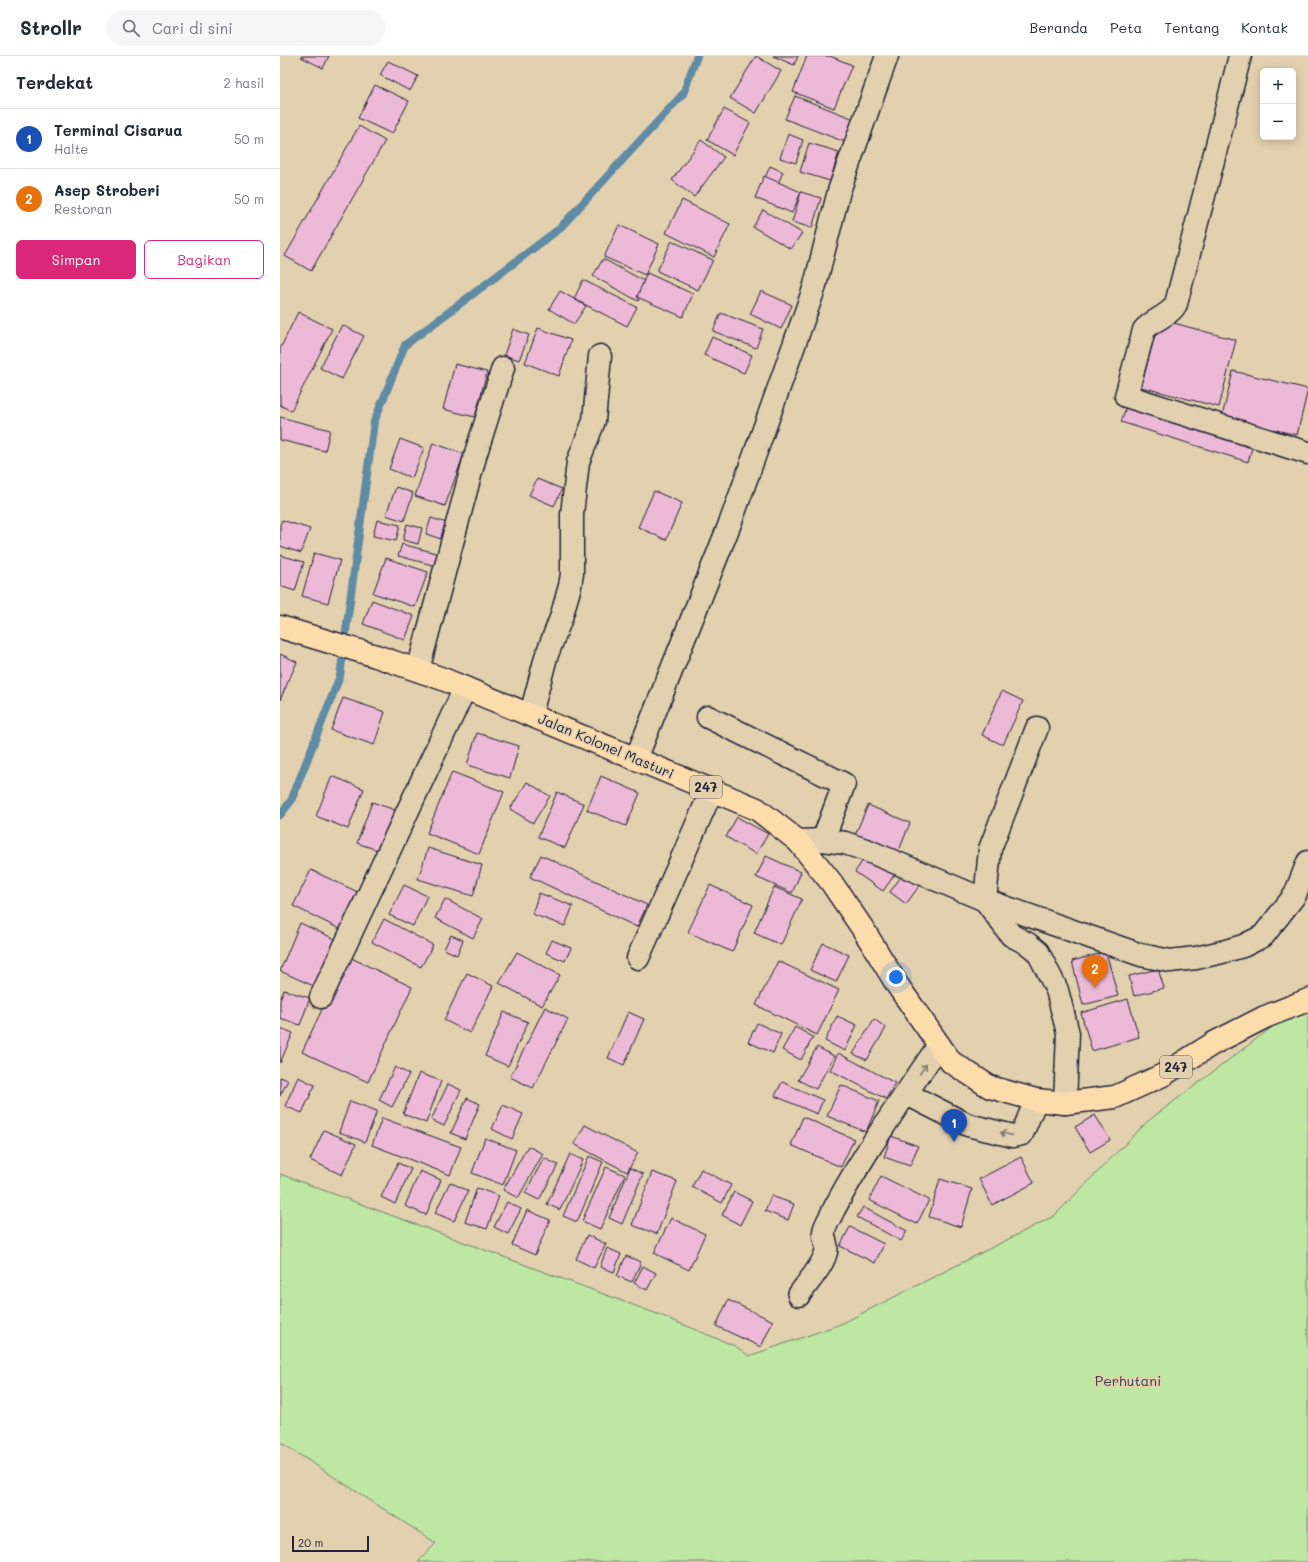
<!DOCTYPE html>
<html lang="id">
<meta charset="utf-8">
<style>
body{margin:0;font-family:Mali,sans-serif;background:#f6f6f7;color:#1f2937}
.controls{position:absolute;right:12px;top:12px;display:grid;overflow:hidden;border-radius:6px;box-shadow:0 2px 10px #0003}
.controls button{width:36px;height:36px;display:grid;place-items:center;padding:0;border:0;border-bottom:1px solid #e0e1e3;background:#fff;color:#1f2937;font:20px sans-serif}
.scale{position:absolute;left:12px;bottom:10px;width:77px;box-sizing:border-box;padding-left:4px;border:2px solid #22223b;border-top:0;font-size:11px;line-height:14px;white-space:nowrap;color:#22223b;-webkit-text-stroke:3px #e2d0ae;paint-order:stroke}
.you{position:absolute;left:616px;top:921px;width:14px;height:14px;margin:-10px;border:3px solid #fff;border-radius:50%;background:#1a73e8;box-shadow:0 0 0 6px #1a73e833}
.badge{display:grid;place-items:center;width:26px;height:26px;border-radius:50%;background:#db2777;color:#fff;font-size:13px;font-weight:700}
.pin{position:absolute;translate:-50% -33px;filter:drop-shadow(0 1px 2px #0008)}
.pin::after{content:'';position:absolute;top:21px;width:14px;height:12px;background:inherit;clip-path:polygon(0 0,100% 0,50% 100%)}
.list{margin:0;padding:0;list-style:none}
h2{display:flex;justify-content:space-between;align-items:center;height:52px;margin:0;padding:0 16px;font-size:17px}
h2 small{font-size:13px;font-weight:400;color:#747a83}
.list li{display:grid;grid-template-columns:26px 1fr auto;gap:12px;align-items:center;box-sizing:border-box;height:60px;padding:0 16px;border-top:1px solid #e0e1e3}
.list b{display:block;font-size:15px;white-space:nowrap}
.list p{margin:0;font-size:13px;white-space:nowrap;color:#747a83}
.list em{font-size:13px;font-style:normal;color:#747a83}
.actions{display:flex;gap:8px;padding:12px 16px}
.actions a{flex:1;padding:9px 0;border:1px solid #db2777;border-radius:6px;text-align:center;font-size:14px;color:#db2777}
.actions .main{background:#db2777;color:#fff}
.icon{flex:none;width:22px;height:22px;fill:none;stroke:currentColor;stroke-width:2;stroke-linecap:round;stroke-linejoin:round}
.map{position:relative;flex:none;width:1028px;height:1506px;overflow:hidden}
header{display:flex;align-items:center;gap:24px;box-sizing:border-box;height:56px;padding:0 20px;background:#fff;border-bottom:1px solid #e0e1e3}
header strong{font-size:19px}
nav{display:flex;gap:22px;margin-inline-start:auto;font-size:14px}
.search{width:280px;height:36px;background:#f6f6f7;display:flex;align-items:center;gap:10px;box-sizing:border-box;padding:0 14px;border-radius:22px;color:#747a83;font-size:15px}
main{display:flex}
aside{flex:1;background:#fff}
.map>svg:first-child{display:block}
.green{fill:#bee7a3;stroke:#70846f}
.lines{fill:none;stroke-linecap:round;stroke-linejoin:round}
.stream{stroke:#608ba4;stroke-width:8}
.building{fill:#ecb9d6;stroke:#22223b}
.minor-casing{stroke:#22223b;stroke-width:25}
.major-casing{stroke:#22223b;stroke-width:25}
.minor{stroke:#e2d0ae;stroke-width:22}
.major{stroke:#fddcac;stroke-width:22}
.oneway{stroke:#827974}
.labels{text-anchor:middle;stroke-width:3.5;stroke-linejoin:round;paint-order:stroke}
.shield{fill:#e2d0ae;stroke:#5c565e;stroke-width:1}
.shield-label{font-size:13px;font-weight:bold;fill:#22223b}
.street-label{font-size:14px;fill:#22223b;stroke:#e2d0ae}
.park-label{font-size:14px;fill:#39404b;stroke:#e2d0ae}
</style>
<header>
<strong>Strollr</strong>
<div class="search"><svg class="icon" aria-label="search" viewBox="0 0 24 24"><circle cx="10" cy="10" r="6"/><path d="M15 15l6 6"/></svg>Cari di sini</div>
<nav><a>Beranda</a><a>Peta</a><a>Tentang</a><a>Kontak</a></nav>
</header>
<main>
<aside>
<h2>Terdekat<small>2 hasil</small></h2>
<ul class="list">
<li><span class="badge" style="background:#1a4fb4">1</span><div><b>Terminal Cisarua</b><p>Halte</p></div><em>50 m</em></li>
<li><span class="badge" style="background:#e8710a">2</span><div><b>Asep Stroberi</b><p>Restoran</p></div><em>50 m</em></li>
</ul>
<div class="actions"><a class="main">Simpan</a><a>Bagikan</a></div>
</aside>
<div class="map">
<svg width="1028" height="1506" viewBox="0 0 1028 1506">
<rect width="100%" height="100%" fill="#e2d0ae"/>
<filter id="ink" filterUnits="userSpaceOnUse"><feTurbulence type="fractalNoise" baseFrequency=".025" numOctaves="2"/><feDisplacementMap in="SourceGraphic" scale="8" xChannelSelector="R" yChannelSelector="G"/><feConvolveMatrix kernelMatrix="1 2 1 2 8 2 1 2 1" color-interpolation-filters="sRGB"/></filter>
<g filter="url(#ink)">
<!-- green -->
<path class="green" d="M1028 944V1506H138L156 1487 0 1386V1118L380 1259 455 1290 469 1300 561 1268 774 1160 868 1065Z"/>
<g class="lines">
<!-- stream -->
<path class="stream" d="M0 759 11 745 60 620 94 366 125 289 279 173 403 38 417 0"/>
</g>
<!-- building -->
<g class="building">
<path d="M22 0H49L43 12 21 1Z"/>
<path d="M476 0 501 15 476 57 450 42Z"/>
<path d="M493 0H518L514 9Z"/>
<path d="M527 0H550L572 9 554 52 513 36Z"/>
<path d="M108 5 138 20 130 35 100 19Z"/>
<path d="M95 29 129 45 112 78 78 62Z"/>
<path d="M515 40 574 63 565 86 505 63Z"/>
<path d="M444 53 470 67 453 99 427 84Z"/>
<path d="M79 70 105 85 31 215 5 200Z"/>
<path d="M508 78 523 84 516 107 500 102Z"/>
<path d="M421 84 444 101 414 141 392 124Z"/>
<path d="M529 87 559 96 550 125 520 116Z"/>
<path d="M490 110 503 116 492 141 479 136Z"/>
<path d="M484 120 521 136 512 157 475 142Z"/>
<path d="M521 136 541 142 532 172 512 166Z"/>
<path d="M402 144 450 168 434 201 386 177Z"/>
<path d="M483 154 522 177 511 193 473 171Z"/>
<path d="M339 169 379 188 365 219 324 201Z"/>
<path d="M392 185 433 204 418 234 377 215Z"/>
<path d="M323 203 368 227 358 245 313 220Z"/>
<path d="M367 217 413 238 403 261 357 241Z"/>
<path d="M303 224 357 251 347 270 294 243Z"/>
<path d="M280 235 306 250 294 268 269 253Z"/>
<path d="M481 235 512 249 501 273 470 258Z"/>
<path d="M18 256 52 273 11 355 0 349V293Z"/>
<path d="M441 257 483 273 476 292 433 275Z"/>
<path d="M879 263 956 284 939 351 861 331Z"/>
<path d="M62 269 84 280 62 323 40 312Z"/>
<path d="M258 272 291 284 279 320 245 307Z"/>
<path d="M233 273 249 279 239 304 224 299Z"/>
<path d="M432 281 472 299 464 317 424 299Z"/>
<path d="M175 308 207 316 195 361 163 353Z"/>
<path d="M953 315 1028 333 1017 379 942 361Z"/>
<path d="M848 345 974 385 968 406 841 366Z"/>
<path d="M0 361 50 374 45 395 0 384Z"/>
<path d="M120 383 144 392 132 422 109 413Z"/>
<path d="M153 387 184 398 165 450 135 440Z"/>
<path d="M257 423 282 433 274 450 249 439Z"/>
<path d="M116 431 133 437 124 465 106 459Z"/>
<path d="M374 435 402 447 386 484 358 471Z"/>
<path d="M151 462 167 467 161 483 146 478Z"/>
<path d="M2 464 30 473 21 497 0 490V469Z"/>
<path d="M97 464 120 469 116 485 93 480Z"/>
<path d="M127 468 142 472 138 488 123 484Z"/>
<path d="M122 488 163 499 160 511 118 500Z"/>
<path d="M34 497 60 504 48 547 22 540Z"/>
<path d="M0 499 24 506 15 535 0 530Z"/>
<path d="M106 502 148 516 135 551 93 537Z"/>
<path d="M92 544 134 560 125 584 83 568Z"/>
<path d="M0 598 17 606 0 644Z"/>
<path d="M722 635 743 645 723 689 702 679Z"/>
<path d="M63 642 105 656 94 689 51 674Z"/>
<path d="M197 677 239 690 230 722 187 709Z"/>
<path d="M172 716 224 736 199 798 147 777Z"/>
<path d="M52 720 84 733 68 773 36 760Z"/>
<path d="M321 720 360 737 346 770 307 754Z"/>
<path d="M247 726 270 740 253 767 230 753Z"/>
<path d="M277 736 304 748 285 792 258 781Z"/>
<path d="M92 746 115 754 100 795 77 787Z"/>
<path d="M588 749 630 767 618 797 575 779Z"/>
<path d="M457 761 488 778 476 798 446 781Z"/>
<path d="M148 792 202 809 193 840 138 823Z"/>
<path d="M587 798 615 818 603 835 575 816Z"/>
<path d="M261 799 367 849 357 871 250 821Z"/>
<path d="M486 800 521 816 512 837 476 821Z"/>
<path d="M31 814 82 838 64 875 13 850Z"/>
<path d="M623 818 640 829 626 848 610 836Z"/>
<path d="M124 829 147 840 133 870 109 859Z"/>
<path d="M430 829 473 849 452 896 408 876Z"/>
<path d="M494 831 522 843 501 889 474 877Z"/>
<path d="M259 837 293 850 285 870 252 858Z"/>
<path d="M165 843 203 863 193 882 155 862Z"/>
<path d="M104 863 153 889 141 911 92 886Z"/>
<path d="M20 867 57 884 36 931 0 915Z"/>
<path d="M171 879 183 884 177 899 164 893Z"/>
<path d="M272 884 291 892 285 905 266 897Z"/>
<path d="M543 887 569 899 556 926 530 914Z"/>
<path d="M237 896 280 919 262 950 219 927Z"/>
<path d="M826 896 838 940 803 949 792 905Z"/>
<path d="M67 900 132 931 88 1026 22 996Z"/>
<path d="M498 905 559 934 537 979 476 949Z"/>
<path d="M878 913 884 932 854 940 849 920Z"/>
<path d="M187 917 213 930 190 977 164 964Z"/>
<path d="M4 934 30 942 20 969 0 962V944Z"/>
<path d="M848 943 859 981 812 995 801 957Z"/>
<path d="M265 951 288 963 253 1032 230 1021Z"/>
<path d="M224 956 248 966 228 1010 205 1000Z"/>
<path d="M348 956 364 963 344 1009 328 1002Z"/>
<path d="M557 960 577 969 565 995 545 985Z"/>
<path d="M594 963 606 972 587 1004 573 998Z"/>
<path d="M477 967 501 978 493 997 468 986Z"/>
<path d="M515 971 533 981 521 1004 502 994Z"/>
<path d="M0 972 13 977 0 1007Z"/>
<path d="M537 991 554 1000 536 1033 518 1024Z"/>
<path d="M558 997 615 1027 606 1043 550 1014Z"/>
<path d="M115 1011 129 1018 112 1051 99 1044Z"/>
<path d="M139 1017 161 1025 146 1067 123 1058Z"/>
<path d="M0 1021 8 1024 0 1040Z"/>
<path d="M18 1021 35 1029 22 1057 5 1050Z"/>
<path d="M502 1026 543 1044 537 1058 495 1040Z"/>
<path d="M168 1028 181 1034 164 1070 151 1064Z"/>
<path d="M561 1029 599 1045 586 1076 547 1060Z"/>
<path d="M187 1042 200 1048 185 1083 171 1077Z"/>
<path d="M70 1045 97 1055 85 1086 59 1076Z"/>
<path d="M223 1049 243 1058 232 1083 212 1073Z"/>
<path d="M815 1059 830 1084 810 1096 795 1071Z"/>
<path d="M523 1061 574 1083 561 1111 511 1089Z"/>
<path d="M102 1062 181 1091 170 1119 92 1089Z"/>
<path d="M305 1069 358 1097 347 1116 294 1088Z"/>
<path d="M44 1074 76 1088 62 1119 30 1104Z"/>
<path d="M611 1080 638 1090 630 1110 604 1101Z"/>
<path d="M205 1082 236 1094 223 1129 192 1117Z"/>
<path d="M248 1090 263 1098 238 1142 223 1134Z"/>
<path d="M290 1098 303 1104 280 1154 267 1148Z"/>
<path d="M309 1100 323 1106 297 1166 283 1160Z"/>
<path d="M741 1101 754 1127 712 1149 699 1123Z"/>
<path d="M264 1102 278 1109 259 1144 245 1137Z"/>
<path d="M118 1107 131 1113 115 1148 101 1141Z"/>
<path d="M326 1111 345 1119 320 1173 302 1165Z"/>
<path d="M350 1112 363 1118 342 1168 329 1162Z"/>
<path d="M421 1113 451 1129 442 1147 412 1131Z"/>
<path d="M140 1115 161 1124 146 1159 125 1150Z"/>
<path d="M372 1116 397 1125 377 1178 352 1169Z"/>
<path d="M601 1120 649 1144 637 1168 589 1144Z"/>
<path d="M660 1123 692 1133 681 1171 649 1161Z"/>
<path d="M170 1126 188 1135 174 1165 155 1157Z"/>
<path d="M197 1132 219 1140 207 1173 185 1166Z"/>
<path d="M454 1136 472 1145 460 1169 442 1159Z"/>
<path d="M491 1140 514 1148 508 1164 485 1155Z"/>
<path d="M227 1146 241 1153 228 1178 214 1171Z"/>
<path d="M583 1151 627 1175 621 1185 577 1161Z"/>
<path d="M247 1154 270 1164 255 1199 232 1189Z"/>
<path d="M391 1162 425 1178 409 1214 374 1197Z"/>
<path d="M570 1171 604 1188 595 1207 560 1190Z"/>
<path d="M307 1179 326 1188 314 1212 296 1203Z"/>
<path d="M327 1192 341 1198 334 1216 320 1211Z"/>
<path d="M346 1200 361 1206 352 1226 337 1220Z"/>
<path d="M363 1210 376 1217 367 1234 354 1227Z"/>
<path d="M448 1244 493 1265 481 1291 436 1270Z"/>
</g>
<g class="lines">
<!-- minor casing -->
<g class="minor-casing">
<g id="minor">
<path d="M960 0 896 248C890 260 873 263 864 274L846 340 1028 397"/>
<path d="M138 614 196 397 223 312"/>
<path d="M251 658 266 601 281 562 290 530 292 518V458L298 406 314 365 320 300"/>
<path d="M428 661 564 728 543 784"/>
<path d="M757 672 710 793 705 844 731 879 748 888 758 896 777 934 788 977 785 1047"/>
<path d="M356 703 451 465 488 362 534 233 559 135 607 0"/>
<path d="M518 785 543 784 565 787 586 794 705 844 861 899 890 905 916 902 942 896 963 890 983 880 1015 839 1028 806"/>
<path d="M358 902 432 734"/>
<path d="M41 941 185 632"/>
<path d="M627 1038 688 1069 733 1080 742 1078 756 1044"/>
<path d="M519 1239C527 1227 543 1210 546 1196 549 1184 539 1183 547 1167 578 1104 620 1047 659 989"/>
</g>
</g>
<!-- major casing -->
<g class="major-casing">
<path id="major" d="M0 571 96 600 163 623 477 753 518 785 551 826 583 873 618 930 671 1006 710 1031 756 1044 785 1047 835 1041 883 1019 934 987 985 961 1028 944"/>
</g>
<!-- minor -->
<use href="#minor" class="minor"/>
<!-- major -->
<use href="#major" class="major"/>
</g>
<!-- one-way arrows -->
<defs><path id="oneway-shaft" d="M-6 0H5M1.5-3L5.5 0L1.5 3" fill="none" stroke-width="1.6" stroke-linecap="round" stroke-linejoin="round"/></defs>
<g class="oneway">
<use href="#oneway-shaft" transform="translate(643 1013) rotate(-56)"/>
<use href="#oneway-shaft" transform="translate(726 1078) rotate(-165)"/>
</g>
</g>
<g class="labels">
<!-- shield labels -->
<g class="shield">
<rect x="410" y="720" width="32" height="22" rx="3"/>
<rect x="880" y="1000" width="32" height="22" rx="3"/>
</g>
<g class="shield-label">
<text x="426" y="736">247</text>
<text x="896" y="1016">247</text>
</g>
<!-- street labels -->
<g class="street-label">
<text transform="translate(326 690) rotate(23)" y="5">Jalan Kolonel Masturi</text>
</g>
<!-- park labels -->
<g class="park-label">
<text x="848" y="1330">Perhutani</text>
</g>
</g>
</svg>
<div class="controls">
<button>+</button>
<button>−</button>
</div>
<div class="scale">20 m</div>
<div class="you"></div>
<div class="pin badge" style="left:674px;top:1086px;background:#1a4fb4">1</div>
<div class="pin badge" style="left:815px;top:932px;background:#e8710a">2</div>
</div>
</main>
